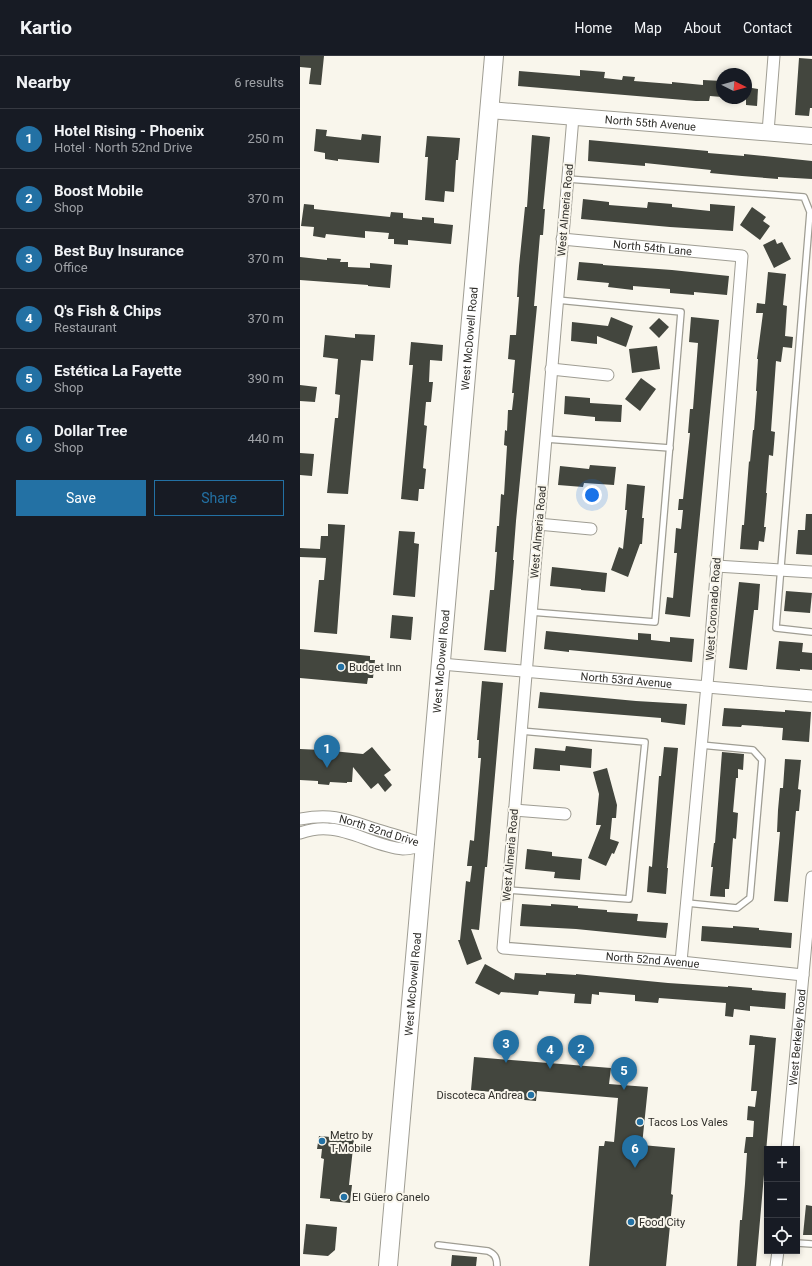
<!DOCTYPE html>
<meta charset="utf-8">
<style>
body{margin:0;font-family:Roboto,sans-serif;background:#242831;color:#f1f3f6}
.controls{position:absolute;right:12px;bottom:12px;display:grid;overflow:hidden;border-radius:0px;box-shadow:0 2px 6px #0003}
.controls button{width:36px;height:36px;display:grid;place-items:center;padding:0;border:0;border-bottom:1px solid #363941;background:#171b24;color:#f1f3f6;font:20px sans-serif}
.compass{position:absolute;left:416px;top:12px;width:36px;height:36px;border-radius:50%;background:#171b24;box-shadow:0 2px 6px #0003;rotate:95deg}
.you{position:absolute;left:292px;top:439px;width:14px;height:14px;margin:-10px;border:3px solid #fff;border-radius:50%;background:#1a73e8;box-shadow:0 0 0 6px #1a73e833}
.badge{display:grid;place-items:center;width:26px;height:26px;border-radius:50%;background:#2371a4;color:#fff;font-size:13px;font-weight:700}
.pin{position:absolute;translate:-50% -33px;filter:drop-shadow(0 1px 2px #0008)}
.pin::after{content:'';position:absolute;top:21px;width:14px;height:12px;background:inherit;clip-path:polygon(0 0,100% 0,50% 100%)}
.list{margin:0;padding:0;list-style:none}
h2{display:flex;justify-content:space-between;align-items:center;height:52px;margin:0;padding:0 16px;font-size:17px}
h2 small{font-size:13px;font-weight:400;color:#9ea1a6}
.list li{display:grid;grid-template-columns:26px 1fr auto;gap:12px;align-items:center;box-sizing:border-box;height:60px;padding:0 16px;border-top:1px solid #363941}
.list b{display:block;font-size:15px;white-space:nowrap}
.list p{margin:0;font-size:13px;white-space:nowrap;color:#9ea1a6}
.list em{font-size:13px;font-style:normal;color:#9ea1a6}
.actions{display:flex;gap:8px;padding:12px 16px}
.actions a{flex:1;padding:9px 0;border:1px solid #2371a4;border-radius:0px;text-align:center;font-size:14px;color:#2371a4}
.actions .main{background:#2371a4;color:#fff}
.icon{flex:none;width:22px;height:22px;fill:none;stroke:currentColor;stroke-width:2;stroke-linecap:round;stroke-linejoin:round}
.map{position:relative;flex:none;width:512px;height:1210px;overflow:hidden}
header{display:flex;align-items:center;gap:24px;box-sizing:border-box;height:56px;padding:0 20px;background:#171b24;border-bottom:1px solid #363941}
header strong{font-size:19px}
nav{display:flex;gap:22px;margin-inline-start:auto;font-size:14px}
main{display:flex}
aside{flex:1;background:#171b24}
.map>svg:first-child{display:block}
.building{fill:#43463e}
.lines{fill:none;stroke-linecap:round;stroke-linejoin:round}
.lane-casing{stroke:#9f9d93;stroke-width:8}
.street-casing{stroke:#9f9d93;stroke-width:13}
.secondary-casing{stroke:#9f9d93;stroke-width:18}
.primary-casing{stroke:#9f9d93;stroke-width:20}
.lane{stroke:#fff;stroke-width:5.5}
.street{stroke:#fff;stroke-width:11}
.secondary{stroke:#fff;stroke-width:16}
.primary{stroke:#fff;stroke-width:18}
.poi-dot{fill:#2371a4;stroke:#f9f6ec;stroke-width:1.5}
.labels{text-anchor:middle;stroke-width:4;stroke-linejoin:round;paint-order:stroke}
.street-label{font-size:11px;fill:#2f2e2a;stroke:#f9f6ec}
.poi-label{font-size:11px;fill:#2f2e2a;stroke:#f9f6ec;text-anchor:start}
</style>
<header>
<strong>Kartio</strong>
<nav><a>Home</a><a>Map</a><a>About</a><a>Contact</a></nav>
</header>
<main>
<aside>
<h2>Nearby<small>6 results</small></h2>
<ul class="list">
<li><span class="badge">1</span><div><b>Hotel Rising - Phoenix</b><p>Hotel · North 52nd Drive</p></div><em>250 m</em></li>
<li><span class="badge">2</span><div><b>Boost Mobile</b><p>Shop</p></div><em>370 m</em></li>
<li><span class="badge">3</span><div><b>Best Buy Insurance</b><p>Office</p></div><em>370 m</em></li>
<li><span class="badge">4</span><div><b>Q's Fish &amp; Chips</b><p>Restaurant</p></div><em>370 m</em></li>
<li><span class="badge">5</span><div><b>Estética La Fayette</b><p>Shop</p></div><em>390 m</em></li>
<li><span class="badge">6</span><div><b>Dollar Tree</b><p>Shop</p></div><em>440 m</em></li>
</ul>
<div class="actions"><a class="main">Save</a><a>Share</a></div>
</aside>
<div class="map">
<svg width="512" height="1210" viewBox="0 0 512 1210">
<rect width="100%" height="100%" fill="#f9f6ec"/>
<!-- building -->
<g class="building">
<path d="M0 0H24L21 29 9 28 11 12 0 11Z"/>
<path d="M499 2 512 3V52H510L509 60 495 59Z"/>
<path d="M280 14 305 16 304 22 322 24 323 20 335 21 334 25 372 28V26L403 29V24L422 25V41L410 40 409 45H396L218 30 219 15 280 20Z"/>
<path d="M446 31 458 33 457 50 446 49Z"/>
<path d="M16 73 27 74 26 80 61 84 62 78 81 80 79 107 38 103V105L25 103V97L14 95Z"/>
<path d="M232 79 250 81 243 153H245L243 179H240L234 250H237L216 465 213 504H214L206 596 184 594 190 534H194L197 496H195L197 470H199L201 438 204 439 207 390 204 389 205 374 207 375 208 354H212L214 337H212L215 304 208 303 210 279H216L219 241H217L219 210 225 151H227Z"/>
<path d="M127 80 160 82 158 104H156L154 136 145 135 144 146 125 144 128 101H125Z"/>
<path d="M289 84 376 92 408 95V97L444 100V98L512 105V123L478 121V123L442 120 410 117 411 114 345 107V110L288 105Z"/>
<path d="M283 143 309 146V149L347 152 348 146 372 148V151L410 155V148L435 150 433 175 370 171 281 163Z"/>
<path d="M4 148 14 149V153L90 161 91 156 103 157V162L122 164V161L134 162V167L153 169 151 188 108 184V189L94 188V183H88L89 177 65 175V182L26 178 25 182 13 180 14 171 1 170Z"/>
<path d="M452 151 466 161 463 165 470 170 460 184 440 169Z"/>
<path d="M475 183 477 188 482 186 491 203 474 212 463 189Z"/>
<path d="M0 201 27 204V202L41 203 40 206H48V211L70 212V207L92 209 90 232 68 230V229L0 224Z"/>
<path d="M279 206 303 208V209L372 214 429 220 427 239 394 236V239L370 237V233L333 230V234L308 231 309 227 277 224Z"/>
<path d="M468 216 486 218 483 249 487 250 485 280 493 281 492 292 483 291 481 306 476 305 471 375 475 376 473 400 469 399 466 437H467L464 471H466L464 486 459 485 458 494 440 493 442 469H444L449 405 450 406 453 374H454L457 335H456L458 303H457L463 257H456L457 247 465 248Z"/>
<path d="M311 261 333 270 326 291 297 280V288L271 285 272 266 308 270Z"/>
<path d="M391 261 419 264 390 561 365 558 367 541 373 542 377 497H374L376 472 381 473 383 454H378L379 443H383L390 377H388L390 353H393L398 287 389 286Z"/>
<path d="M359 262 369 271 359 282 349 272Z"/>
<path d="M55 278 75 279 73 305 61 304 48 438 27 437 35 362H38L40 339 35 338 38 303 23 301 25 279 55 282Z"/>
<path d="M111 286 143 289 142 305 130 304 129 326H133L131 346H126L124 369 127 370 123 412 126 413 124 433H119L118 445 101 443 113 309H109Z"/>
<path d="M357 290 360 313 332 317 329 293Z"/>
<path d="M341 322 356 333 340 355 325 343Z"/>
<path d="M0 329 17 331 15 346 0 345Z"/>
<path d="M265 340 290 342V347L322 349 321 366 295 365V361L264 358Z"/>
<path d="M0 397 14 398 12 420 0 419Z"/>
<path d="M290 409 316 411 314 429 284 427 283 431 258 429 260 410 289 413Z"/>
<path d="M327 428 345 430 342 462H344L342 488H340L328 521 311 514 319 491 323 493 327 454H325Z"/>
<path d="M506 458H512V499L496 498 498 474H505Z"/>
<path d="M28 468 45 469 37 578 14 576 19 524H24L26 502 0 501V492L20 493 21 480H28Z"/>
<path d="M99 475 115 476 114 487 119 488 115 541 93 539Z"/>
<path d="M252 511 307 517 305 536 281 534V533L250 530Z"/>
<path d="M439 526 460 528 458 554H454L447 614 429 612Z"/>
<path d="M486 535 512 537 510 557 484 555Z"/>
<path d="M92 559 113 561 111 584 90 582Z"/>
<path d="M246 575 338 584V577L351 578V584L370 586V581L394 583 392 606 269 594V596L244 593Z"/>
<path d="M479 585 503 587 502 596 512 597V614L500 613V615L476 613Z"/>
<path d="M0 593 70 600V604H75L73 622H68L67 628 0 622Z"/>
<path d="M182 625 203 627 187 811H185L179 874 171 873 182 903 167 909 158 884H160L166 825 170 826 172 810H167L170 784 174 785 181 702H178L179 684H177Z"/>
<path d="M240 636 336 645 387 648 385 669 361 666V662L238 652Z"/>
<path d="M424 652 485 656V654L511 656 509 686 482 684 483 672 442 669 441 671 422 670Z"/>
<path d="M266 690 292 693 291 712 260 709V715L233 713 235 692 265 695Z"/>
<path d="M22 691 32 692V695L63 698 72 691 91 714 84 719 92 729 85 736 78 727 71 733 53 711 52 726H47V727L30 726 29 729 18 728V725L0 724V693L22 694Z"/>
<path d="M364 691 378 692 367 812H368L366 838 347 836 349 810 352 811 359 720H361Z"/>
<path d="M422 696 444 698 443 714 438 713V722H436L433 756 438 757 436 783 433 782 429 833H425V841L410 840 413 811H411L414 787H415Z"/>
<path d="M485 703 501 704 498 733 501 734 499 755H496L488 846 474 845 480 776H477L478 754 480 732H483Z"/>
<path d="M307 712 317 749 316 762H312L310 783 319 786 314 798 312 797 306 810 288 802 301 769H296L299 738 293 716Z"/>
<path d="M227 793 252 796V800L282 803 280 824 254 822 255 816 225 813Z"/>
<path d="M222 848 251 850V848L278 850V852L307 854V856L338 858 337 865 368 867 366 882 276 873 220 870Z"/>
<path d="M402 870 433 872V870L459 872V874L492 877 491 892 401 885Z"/>
<path d="M185 908 214 924 215 917 246 919V917L276 919V918L368 927 428 931V930L452 932V934L486 937 485 953 450 950V955L434 953 433 961 425 960 426 947 359 942 358 947 335 945V939L299 936V939L292 938 291 948 274 947 275 938 239 935 238 939 201 936 199 939 175 927Z"/>
<path d="M450 979 476 982 456 1210H437L440 1164H442L445 1128 447 1097H444L446 1081H453L454 1065 447 1064 448 1050 455 1051 457 1035H451L455 989H449Z"/>
<path d="M174 1001 311 1012 309 1028 348 1031 342 1089 375 1092 371 1138 373 1139 366 1210H289L299 1090H304L305 1085 314 1086 318 1042 237 1035 236 1045 192 1041V1036L171 1034Z"/>
<path d="M19 1080 54 1083 49 1129H52L50 1147 30 1145V1143L20 1142 24 1103 21 1102 22 1093H17Z"/>
<path d="M506 1149 512 1150V1179H503Z"/>
<path d="M6 1168 37 1171 35 1194 28 1200 3 1198Z"/>
<path d="M152 1199 177 1201 176 1210H151Z"/>
</g>
<g class="lines">
<!-- lane casing -->
<g class="lane-casing">
<g id="lane">
<path d="M268 123 504 141 510 156 476 572 512 576"/>
<path d="M246 383 370 392"/>
<path d="M231 556 355 566 381 256 257 244"/>
<path d="M207 834 329 843 345 686 221 675"/>
<path d="M387 847 437 852 450 842 462 704 453 694 401 689"/>
<path d="M497 1187 512 1188"/>
<path d="M138 1189 188 1195C195 1198 197 1202 197 1210"/>
</g>
</g>
<!-- street casing -->
<g class="street-casing">
<g id="street">
<path id="s1" d="M273 61 203 892 381 906 503 919"/>
<path d="M468 76 474 0"/>
<path id="s2" d="M262 183 442 200 408 618 381 906"/>
<path d="M251 313 308 319"/>
<path d="M238 468 291 473"/>
<path d="M416 510 512 516"/>
<path id="s3" d="M141 608 512 640"/>
<path d="M214 754 265 758"/>
<path id="s4" d="M0 763C34 757 47 764 78 774 94 779 110 783 125 789"/>
<path d="M0 777C9 774 18 772 28 773 53 774 77 791 103 793 109 793 117 791 124 790"/>
<path id="s5" d="M487 1093 512 821"/>
<path d="M476 1210 478 1195"/>
</g>
</g>
<!-- secondary casing -->
<g class="secondary-casing">
<g id="secondary">
<path id="s6" d="M189 54 512 80"/>
</g>
</g>
<!-- primary casing -->
<g class="primary-casing">
<g id="primary">
<path id="s7" d="M88 1210 194 0"/>
</g>
</g>
<!-- lane -->
<use href="#lane" class="lane"/>
<!-- street -->
<use href="#street" class="street"/>
<!-- secondary -->
<use href="#secondary" class="secondary"/>
<!-- primary -->
<use href="#primary" class="primary"/>
</g>
<!-- markers -->
<g class="poi-dot">
<circle cx="41" cy="611" r="4"/>
<circle cx="231" cy="1039" r="4"/>
<circle cx="340" cy="1066" r="4"/>
<circle cx="22" cy="1085" r="4"/>
<circle cx="44" cy="1141" r="4"/>
<circle cx="331" cy="1166" r="4"/>
</g>
<g class="labels">
<!-- street labels -->
<g class="street-label">
<text dy="4" stroke="none"><textPath href="#s6" startOffset="162">North 55th Avenue</textPath></text>
<text transform="translate(265 154) rotate(-85)" y="4">West Almeria Road</text>
<text dy="4" stroke="none"><textPath href="#s2" startOffset="91">North 54th Lane</textPath></text>
<text dy="4" stroke="none"><textPath href="#s7" startOffset="931">West McDowell Road</textPath></text>
<text transform="translate(238 476) rotate(-85)" y="4">West Almeria Road</text>
<text transform="translate(413 553) rotate(-86)" y="4">West Coronado Road</text>
<text dy="4" stroke="none"><textPath href="#s7" startOffset="607">West McDowell Road</textPath></text>
<text dy="4" stroke="none"><textPath href="#s3" startOffset="186">North 53rd Avenue</textPath></text>
<text dy="4" stroke="none"><textPath href="#s4" startOffset="81">North 52nd Drive</textPath></text>
<text transform="translate(210 799) rotate(-85)" y="4">West Almeria Road</text>
<text dy="4" stroke="none"><textPath href="#s1" startOffset="984">North 52nd Avenue</textPath></text>
<text dy="4" stroke="none"><textPath href="#s7" startOffset="283">West McDowell Road</textPath></text>
<text dy="4" stroke="none"><textPath href="#s5" startOffset="112">West Berkeley Road</textPath></text>
</g>
<!-- poi labels -->
<g class="poi-label">
<text x="49" y="615">Budget Inn</text>
<text x="223" y="1043" text-anchor="end">Discoteca Andrea</text>
<text x="348" y="1070">Tacos Los Vales</text>
<text x="30" y="1083">Metro by<tspan x="30" dy="13">T-Mobile</tspan></text>
<text x="52" y="1145">El Güero Canelo</text>
<text x="339" y="1170">Food City</text>
</g>
</g>
</svg>
<div class="controls">
<button>+</button>
<button>−</button>
<button><svg class="icon" aria-label="locate" viewBox="0 0 24 24"><circle cx="12" cy="12" r="6"/><path d="M12 2v4M12 18v4M2 12h4M18 12h4"/></svg></button>
</div>
<svg class="compass" viewBox="-18 -18 36 36"><path d="M0-13l5 13h-10z" fill="#e53935"/><path d="M0 13l5-13h-10z" fill="#9ea1a6"/></svg>
<div class="you"></div>
<div class="pin badge" style="left:27px;top:712px">1</div>
<div class="pin badge" style="left:281px;top:1012px">2</div>
<div class="pin badge" style="left:206px;top:1007px">3</div>
<div class="pin badge" style="left:250px;top:1013px">4</div>
<div class="pin badge" style="left:324px;top:1034px">5</div>
<div class="pin badge" style="left:335px;top:1112px">6</div>
</div>
</main>
